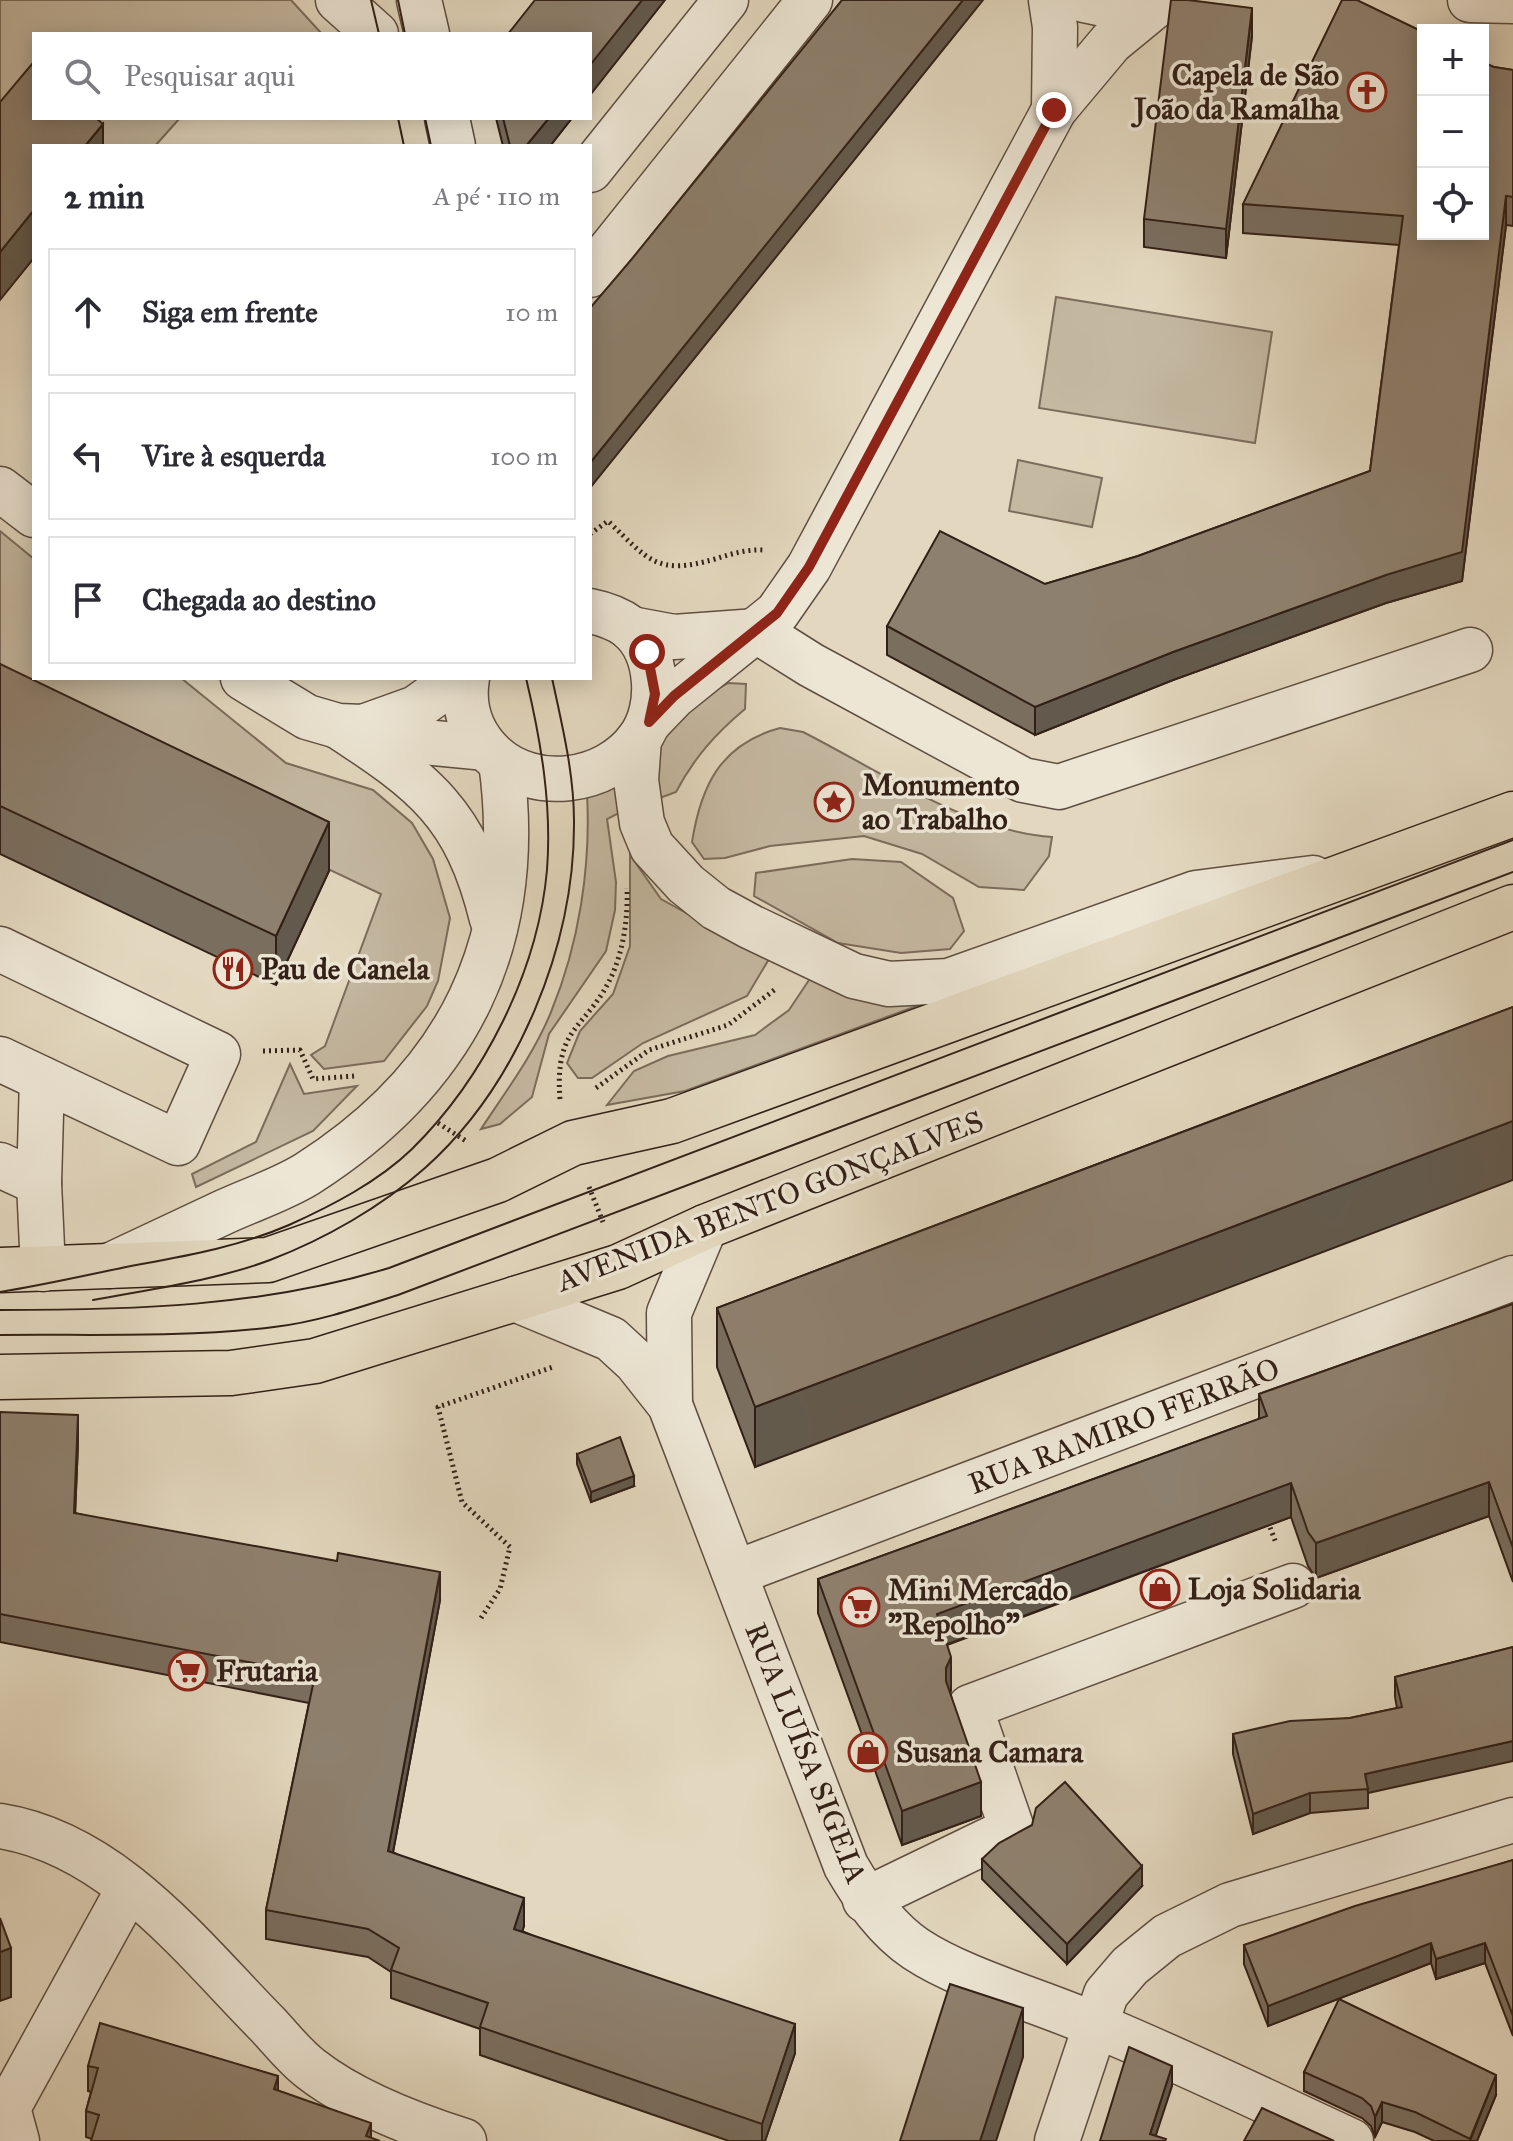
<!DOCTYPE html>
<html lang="pt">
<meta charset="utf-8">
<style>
body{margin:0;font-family:"IM FELL Great Primer",serif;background:#f7f7f7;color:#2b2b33}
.controls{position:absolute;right:24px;top:24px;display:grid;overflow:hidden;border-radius:0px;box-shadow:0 4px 20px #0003}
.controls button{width:72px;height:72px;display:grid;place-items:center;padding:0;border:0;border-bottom:2px solid #e1e1e2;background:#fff;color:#2b2b33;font:40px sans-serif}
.stop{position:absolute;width:24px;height:24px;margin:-18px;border:6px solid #8f2418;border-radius:50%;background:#fff}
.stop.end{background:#8f2418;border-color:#fff;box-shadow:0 2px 8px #0008}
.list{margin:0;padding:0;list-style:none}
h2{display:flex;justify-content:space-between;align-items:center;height:104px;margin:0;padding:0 32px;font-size:34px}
h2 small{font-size:26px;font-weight:400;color:#7c7c81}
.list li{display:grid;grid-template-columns:52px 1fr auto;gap:24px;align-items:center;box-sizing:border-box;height:128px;margin:0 16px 16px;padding:0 16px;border:2px solid #e1e1e2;border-radius:0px}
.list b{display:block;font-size:30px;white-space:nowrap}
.list em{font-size:26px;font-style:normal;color:#7c7c81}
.icon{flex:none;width:44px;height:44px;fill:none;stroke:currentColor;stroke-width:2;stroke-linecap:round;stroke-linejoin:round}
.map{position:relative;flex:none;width:1513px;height:2141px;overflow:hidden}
.search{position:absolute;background:#fff;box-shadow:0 4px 20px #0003;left:32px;top:32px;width:560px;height:88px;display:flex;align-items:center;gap:20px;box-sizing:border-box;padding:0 28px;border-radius:0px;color:#7c7c81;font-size:30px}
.panel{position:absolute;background:#fff;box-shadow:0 4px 20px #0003;left:32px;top:144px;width:560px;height:536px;border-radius:0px}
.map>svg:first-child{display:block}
.green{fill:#c5b9a2;stroke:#7c6c5c;stroke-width:2}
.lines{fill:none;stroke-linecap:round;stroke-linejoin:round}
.street-casing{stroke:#5e4e41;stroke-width:47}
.primary-casing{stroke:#322017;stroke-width:47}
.path{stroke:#322017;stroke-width:5;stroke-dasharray:2 4;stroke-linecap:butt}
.street{stroke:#ede6d5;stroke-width:44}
.primary{stroke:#e3d8bf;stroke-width:44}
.tram{stroke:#322017;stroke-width:2}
.wall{fill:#7a6e5f;stroke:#322017;stroke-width:2}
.shaded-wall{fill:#635a4d;stroke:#322017;stroke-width:2}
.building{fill:#8e806e;stroke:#322017;stroke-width:2}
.route{stroke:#8f2418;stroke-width:10}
.labels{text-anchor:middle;stroke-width:7;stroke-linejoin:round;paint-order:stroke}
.poi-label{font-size:30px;font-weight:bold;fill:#322017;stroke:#ede6d5;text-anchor:start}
.street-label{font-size:30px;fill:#322017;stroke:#ede6d5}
</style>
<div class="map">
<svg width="1513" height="2141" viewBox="0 0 1513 2141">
<rect width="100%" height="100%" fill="#e3d8bf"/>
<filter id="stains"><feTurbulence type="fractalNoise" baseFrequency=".0025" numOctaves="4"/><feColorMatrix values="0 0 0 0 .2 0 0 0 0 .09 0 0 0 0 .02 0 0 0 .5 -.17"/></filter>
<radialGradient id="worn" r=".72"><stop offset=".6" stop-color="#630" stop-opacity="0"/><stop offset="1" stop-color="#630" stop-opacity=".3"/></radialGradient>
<!-- green -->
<g class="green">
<path d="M0 0H291L322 34H34V99L0 125Z"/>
<path d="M58 118H180L155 146H93Z"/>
<path d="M1056 297 1272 332 1255 443 1039 408Z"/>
<path d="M1018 460 1102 478 1092 527 1009 511Z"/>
<path d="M0 531 34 559V678H181L286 763 373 790 412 823 433 859 450 918 438 981 427 1006 384 1061 324 1069 311 1055 325 1046 381 894 0 714Z"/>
<path d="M728 683 746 684 745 709C715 734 694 758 676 792L652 801C654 785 651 759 659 745 673 717 701 697 728 683Z"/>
<path d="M780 728 803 732C878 770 969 832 1052 837L1049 856 1024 890 979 887 922 854 864 836 770 846 725 858 704 859 692 842C701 785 721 744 780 728Z"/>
<path d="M621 780 623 811 607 819 616 882 615 910 606 951 549 1034 532 1097 500 1124 481 1129C506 1091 534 1054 551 1012 579 944 591 867 587 794Z"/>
<path d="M630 855 661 899 769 959 747 996 643 1043 592 1078H578L567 1063 580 1031 613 994 630 946Z"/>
<path d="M852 859 901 862 953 898 964 931 950 949 901 953 838 943 754 896 756 873Z"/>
<path d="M811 977 933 1000 685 1091 607 1105 634 1071 668 1056 755 1035 789 1010Z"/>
<path d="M290 1064 304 1094 357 1086 313 1131 196 1187 192 1174 256 1142Z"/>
</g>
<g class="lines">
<!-- street casing -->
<g class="street-casing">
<g id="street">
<path d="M338 0 376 34"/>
<path d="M419 0 427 34"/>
<path d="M1051 0 1055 27 1054 110"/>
<path d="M1084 0 1122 8 1165 3"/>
<path d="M1470 0 1513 1"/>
<path d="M447 118 453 146"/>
<path d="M590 170 726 0"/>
<path d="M590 275 810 0"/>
<path d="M0 489 34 515"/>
<path d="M631 629 674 637 757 631"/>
<path d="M757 631 811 665 1023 780 1059 787 1470 650"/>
<path d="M243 678 307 717 338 726 363 727 403 740 486 748"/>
<path d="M467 678C462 708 471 734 493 755 534 793 606 784 639 739 662 708 659 652 629 627 617 618 605 614 590 611"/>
<path d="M649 722 674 696 777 613 809 567 1054 110 1111 42 1156 5"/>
<path d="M338 726C425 783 466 813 492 919"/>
<path d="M363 727 416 708 458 678"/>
<path d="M639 739 636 780 642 823 652 847 686 884 716 908 751 927 854 976 889 984 949 981 1196 893 1313 878"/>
<path d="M0 949 218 1054 178 1143 0 1059"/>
<path d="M42 1079 39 1183 43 1269"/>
<path d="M0 1165 39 1183"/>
<path d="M109 1266C147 1248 186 1230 224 1212 252 1199 281 1190 307 1174 459 1077 526 941 501 762"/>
<path d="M515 1299 611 1339 636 1362 670 1405 846 1866C864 1897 886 1929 916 1949 961 1979 1039 2001 1090 2023 1178 2059 1264 2101 1351 2141"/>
<path d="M670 1405 669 1313 705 1227"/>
<path d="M735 1573 1513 1278"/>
<path d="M0 1826C113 1844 192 1948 268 2025 282 2040 295 2057 311 2069 353 2102 414 2125 464 2141"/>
<path d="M865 1900 1012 1829 970 1707 1293 1586"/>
<path d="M17 2141 8 2108 129 1888"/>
<path d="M1057 2141 1106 1994 1130 1966 1167 1936 1230 1905 1513 1820"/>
</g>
</g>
<!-- primary casing -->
<g class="primary-casing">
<g id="primary">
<path d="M0 1270 268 1260 498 1180 573 1143 672 1121 1513 814"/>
<path d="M0 1377 231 1373 315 1361 618 1267 705 1227 1513 907"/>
</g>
</g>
<!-- path -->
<g class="path">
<path d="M590 534 608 521C649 560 656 576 715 559 731 554 747 549 764 550"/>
<path d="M263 1051 300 1050 313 1079 354 1076"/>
<path d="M596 1088 649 1050 728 1025 777 988"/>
<path d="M560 1099C554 1023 588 1030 613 973 624 947 628 916 627 888"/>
<path d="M438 1123 466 1141"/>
<path d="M589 1187 603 1222"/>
<path d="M1268 1522 1276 1543"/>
<path d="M481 1618 500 1589 510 1547 462 1502 438 1407 553 1367"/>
</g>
<!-- street -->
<use href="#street" class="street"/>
<!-- primary -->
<use href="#primary" class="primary"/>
<!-- tram -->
<g class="tram">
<path d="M371 0 379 34"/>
<path d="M398 0 405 34"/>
<path d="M398 118 404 146"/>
<path d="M425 118 431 146"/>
<path d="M0 1292C44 1285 87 1275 131 1266 185 1256 238 1247 289 1225 331 1206 378 1182 412 1149 484 1078 538 971 547 870 552 805 541 741 526 678"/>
<path d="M93 1300C151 1289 214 1281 270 1260 325 1239 381 1207 425 1168 518 1085 575 945 574 821 574 773 562 725 552 678"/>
<path d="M0 1310C131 1310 262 1307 389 1268L1513 840"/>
<path d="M0 1335C91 1334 184 1338 274 1327 317 1322 358 1308 398 1295L1513 872"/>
</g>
</g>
<!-- wall -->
<g class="wall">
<path d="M1252 36 1226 258 1144 247V219Z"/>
<path d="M1494 67 1513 70V226L1506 225 1462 581 1386 603 1173 680 1035 735 887 655V626L1045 584 1138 556 1370 471 1399 245 1243 233V204Z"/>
<path d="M496 118H572L550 146H503Z"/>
<path d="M0 664 329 871 276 985 0 854Z"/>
<path d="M1513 1007 755 1467 717 1367V1308Z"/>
<path d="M1513 1304V1582L1489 1516 1316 1578 1308 1566 1291 1517 947 1645 950 1692 981 1816 902 1845 818 1613V1579L1259 1419V1394Z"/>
<path d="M0 1412 78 1443 75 1513 440 1600 393 1852 524 1926 522 1931 795 2053 765 2141H729L480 2055V2029L391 1998V1972L368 1957 266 1939V1910L309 1703 0 1642Z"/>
<path d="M577 1454 634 1486 591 1502 577 1464Z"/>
<path d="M1513 1647 1368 1793V1808L1310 1813 1253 1834 1233 1754V1734L1350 1718 1397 1708 1395 1697V1677Z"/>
<path d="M982 1859 1142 1886 1067 1964 982 1879Z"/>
<path d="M1513 1860V2036L1485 1963 1436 1979 1431 1963 1268 2026 1244 1964V1945Z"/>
<path d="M88 2066 278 2076 92 2139 86 2137V2111L91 2092 88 2091Z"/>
<path d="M1304 2072 1496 2095 1477 2141H1434L1415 2132 1382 2122 1375 2137 1371 2126 1362 2118 1304 2091Z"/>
</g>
<!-- shaded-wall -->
<g class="shaded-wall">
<path d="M642 0H665L590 95V65Z"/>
<path d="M963 0H983L590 488V463Z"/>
<path d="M1252 8V36L1226 258V229Z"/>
<path d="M549 118H572L550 146H526Z"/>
<path d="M103 124V146H85Z"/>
<path d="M1506 196V225L1462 581 1386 603 1173 680 1035 735V707L1173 652 1386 575Z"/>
<path d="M34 210V258L0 300V252Z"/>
<path d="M329 822V871L276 985V936Z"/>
<path d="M1513 1121V1180L755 1467V1407Z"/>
<path d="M78 1415V1443L74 1542V1513Z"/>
<path d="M634 1476V1486L591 1502V1492Z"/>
<path d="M1489 1482V1516L1316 1578V1543Z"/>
<path d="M1291 1483V1517L937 1648V1614Z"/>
<path d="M440 1572V1600L388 1879V1851Z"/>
<path d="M951 1657V1691L946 1702V1668Z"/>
<path d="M1513 1741V1761L1368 1793 1365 1774Z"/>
<path d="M981 1782V1816L902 1845V1811Z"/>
<path d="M1310 1793V1813L1253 1834V1814Z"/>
<path d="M1142 1866V1886L1067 1964V1944Z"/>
<path d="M524 1898V1926L514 1957V1929Z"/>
<path d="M1431 1943V1963L1268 2026V2006Z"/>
<path d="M1485 1943V1963L1436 1979V1959Z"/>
<path d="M11 1948V1997L0 2001V1952Z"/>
<path d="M1023 2008V2057L996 2141H980Z"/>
<path d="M795 2024V2053L765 2141H762V2124Z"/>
<path d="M1172 2066V2086L1154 2141 1150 2134Z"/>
<path d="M1496 2075V2095L1477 2141H1470Z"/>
<path d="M278 2076V2101L274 2089Z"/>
<path d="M1382 2102V2122L1375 2137V2117Z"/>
<path d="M371 2123V2141L366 2136Z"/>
</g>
<!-- building -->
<g class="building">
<path d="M535 0H642L590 65V34H508Z"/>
<path d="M842 0H963L590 463V308L631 260Z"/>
<path d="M1171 0H1188L1252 8 1226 229 1144 219Z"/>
<path d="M1342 0H1357L1423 32V234H1483V62L1494 67 1513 70V197L1506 196 1462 552 1386 575 1173 652 1035 707 887 626 940 531 1045 584 1138 556 1370 471 1403 216 1243 204Z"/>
<path d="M32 64 34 65V118H96L103 124 85 146H34V210L0 252V102Z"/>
<path d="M503 118H549L526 146H510Z"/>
<path d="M0 664 329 822 276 936 0 806Z"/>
<path d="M1513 1007V1121L755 1407 717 1308Z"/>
<path d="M1513 1304V1548L1489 1482 1316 1543 1308 1532 1291 1483 937 1614 951 1657 946 1668V1681L981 1782 902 1811 818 1579 1267 1416 1259 1394Z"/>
<path d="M0 1412 78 1415 74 1513 337 1561 338 1553 440 1572 388 1851 524 1898 514 1929 795 2024 762 2124 480 2027 488 2003 391 1970 399 1948 368 1929 266 1910 315 1675 0 1614Z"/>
<path d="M620 1437 634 1476 591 1492 577 1454Z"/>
<path d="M1513 1647V1741L1365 1774 1368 1789 1310 1793 1253 1814 1233 1734 1290 1721 1350 1718 1402 1707 1395 1677Z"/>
<path d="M1065 1782 1142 1866 1067 1944 982 1859 999 1843 1032 1825 1036 1808Z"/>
<path d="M1513 1860V2016L1485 1943 1436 1959 1431 1943 1268 2006 1244 1945 1355 1906Z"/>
<path d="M0 1918 11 1948 0 1952Z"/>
<path d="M950 1984 1023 2008 980 2141H900Z"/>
<path d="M1339 1999 1496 2075 1470 2139 1415 2112 1382 2102 1375 2117 1371 2106 1362 2098 1304 2072Z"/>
<path d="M100 2023 278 2076 274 2089 371 2123 366 2136 380 2141H91L99 2115 86 2111 98 2068 88 2066Z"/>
<path d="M1129 2047 1172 2066 1150 2134 1166 2139 1165 2141H1100Z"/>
<path d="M1262 2108 1334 2141H1244Z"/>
</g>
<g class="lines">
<!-- route -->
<path class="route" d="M647 652 655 694 649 722 674 696 777 613 809 567 1054 110"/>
</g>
<!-- icons -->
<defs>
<g id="church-ring" transform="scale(2)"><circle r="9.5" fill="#ede6d5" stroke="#8f2418" stroke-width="1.5"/><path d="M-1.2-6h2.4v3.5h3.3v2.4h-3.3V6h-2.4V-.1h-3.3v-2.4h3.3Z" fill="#8f2418"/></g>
<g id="sight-ring" transform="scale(2)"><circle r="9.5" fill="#ede6d5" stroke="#8f2418" stroke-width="1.5"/><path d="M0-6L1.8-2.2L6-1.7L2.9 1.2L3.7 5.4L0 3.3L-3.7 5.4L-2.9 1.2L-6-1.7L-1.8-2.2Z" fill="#8f2418"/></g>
<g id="restaurant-ring" transform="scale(2)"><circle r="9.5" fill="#ede6d5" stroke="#8f2418" stroke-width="1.5"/><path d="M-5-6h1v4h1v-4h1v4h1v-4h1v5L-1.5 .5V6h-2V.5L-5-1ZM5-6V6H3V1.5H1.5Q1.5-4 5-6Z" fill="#8f2418"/></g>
<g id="shop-ring" transform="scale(2)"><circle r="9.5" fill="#ede6d5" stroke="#8f2418" stroke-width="1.5"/><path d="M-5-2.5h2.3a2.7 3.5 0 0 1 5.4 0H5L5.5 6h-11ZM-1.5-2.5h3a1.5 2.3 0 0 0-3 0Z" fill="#8f2418"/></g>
<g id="supermarket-ring" transform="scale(2)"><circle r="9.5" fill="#ede6d5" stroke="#8f2418" stroke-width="1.5"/><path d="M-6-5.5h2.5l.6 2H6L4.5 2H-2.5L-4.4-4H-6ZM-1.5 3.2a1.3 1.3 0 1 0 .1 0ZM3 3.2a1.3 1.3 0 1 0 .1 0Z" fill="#8f2418"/></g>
</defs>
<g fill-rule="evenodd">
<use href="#church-ring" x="1367" y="92"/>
<use href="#sight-ring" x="834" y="802"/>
<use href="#restaurant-ring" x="233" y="969"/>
<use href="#shop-ring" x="1160" y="1589"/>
<use href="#supermarket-ring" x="860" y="1607"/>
<use href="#supermarket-ring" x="188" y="1671"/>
<use href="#shop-ring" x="868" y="1752"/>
</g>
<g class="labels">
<!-- poi labels -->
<g class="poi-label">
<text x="1339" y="85" text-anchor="end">Capela de São<tspan x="1339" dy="34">João da Ramalha</tspan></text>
<text x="862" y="795">Monumento<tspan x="862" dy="34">ao Trabalho</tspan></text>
<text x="261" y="979">Pau de Canela</text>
<text x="1188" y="1599">Loja Solidaria</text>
<text x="888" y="1600">Mini Mercado<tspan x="888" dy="34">"Repolho"</tspan></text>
<text x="216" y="1681">Frutaria</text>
<text x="896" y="1762">Susana Camara</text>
</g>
<!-- street labels -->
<g class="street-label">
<text transform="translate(770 1201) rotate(-21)" y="10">AVENIDA BENTO GONÇALVES</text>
<text transform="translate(1124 1426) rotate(-21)" y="10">RUA RAMIRO FERRÃO</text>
<text transform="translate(806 1753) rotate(68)" y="10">RUA LUÍSA SIGEIA</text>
</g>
</g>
<rect width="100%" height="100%" filter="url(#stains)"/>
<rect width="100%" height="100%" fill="url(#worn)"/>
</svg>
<div class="controls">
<button>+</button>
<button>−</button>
<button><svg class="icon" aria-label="locate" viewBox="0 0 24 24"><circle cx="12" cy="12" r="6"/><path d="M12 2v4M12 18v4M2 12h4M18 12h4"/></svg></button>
</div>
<div class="stop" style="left:647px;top:652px"></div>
<div class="stop end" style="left:1054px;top:110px"></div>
<div class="search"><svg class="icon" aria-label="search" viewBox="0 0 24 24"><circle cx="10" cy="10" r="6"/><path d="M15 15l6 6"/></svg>Pesquisar aqui</div>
<section class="panel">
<h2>2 min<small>A pé · 110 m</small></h2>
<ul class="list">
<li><svg class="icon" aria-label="ahead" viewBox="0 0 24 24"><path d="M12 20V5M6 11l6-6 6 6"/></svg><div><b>Siga em frente</b></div><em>10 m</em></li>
<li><svg class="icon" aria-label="left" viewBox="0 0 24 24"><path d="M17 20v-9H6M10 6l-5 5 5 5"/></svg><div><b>Vire à esquerda</b></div><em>100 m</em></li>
<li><svg class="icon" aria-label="arrive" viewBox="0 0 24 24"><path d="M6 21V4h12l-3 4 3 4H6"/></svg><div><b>Chegada ao destino</b></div></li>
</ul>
</section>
</div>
